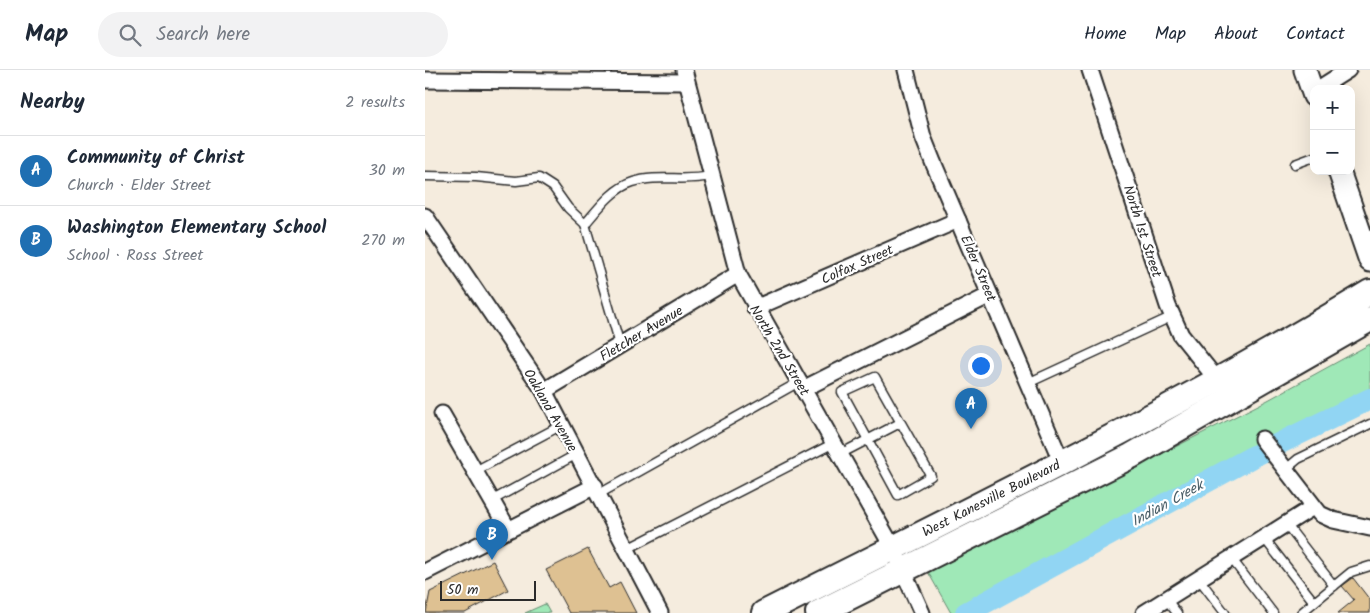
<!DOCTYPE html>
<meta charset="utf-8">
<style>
body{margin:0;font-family:Kalam,sans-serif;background:#f2f2f3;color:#1f2937}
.controls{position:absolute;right:15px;top:15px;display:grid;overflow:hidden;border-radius:10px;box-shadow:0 5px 20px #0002}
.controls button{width:45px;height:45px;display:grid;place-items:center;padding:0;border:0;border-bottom:1px solid #e0e1e3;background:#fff;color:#1f2937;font:25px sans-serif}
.scale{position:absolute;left:15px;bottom:12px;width:96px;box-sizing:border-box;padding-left:5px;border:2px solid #2b2b2b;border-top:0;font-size:14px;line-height:18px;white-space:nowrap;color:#2b2b2b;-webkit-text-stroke:4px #fff;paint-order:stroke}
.you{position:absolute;left:555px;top:295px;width:18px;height:18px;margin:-12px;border:4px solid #fff;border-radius:50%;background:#1a73e8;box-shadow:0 0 0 8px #1a73e833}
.badge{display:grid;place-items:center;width:32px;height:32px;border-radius:50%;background:#1f6fb2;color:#fff;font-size:16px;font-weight:700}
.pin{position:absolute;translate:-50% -41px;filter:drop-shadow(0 1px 2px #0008)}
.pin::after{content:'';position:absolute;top:26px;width:18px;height:15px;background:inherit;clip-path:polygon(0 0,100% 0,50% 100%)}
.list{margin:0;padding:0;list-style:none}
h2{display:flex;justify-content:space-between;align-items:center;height:65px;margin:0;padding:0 20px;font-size:21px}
h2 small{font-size:16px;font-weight:400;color:#747a83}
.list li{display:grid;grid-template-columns:32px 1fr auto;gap:15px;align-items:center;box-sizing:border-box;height:70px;padding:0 20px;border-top:1px solid #e0e1e3}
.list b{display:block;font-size:19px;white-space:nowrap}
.list p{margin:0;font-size:16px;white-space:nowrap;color:#747a83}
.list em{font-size:16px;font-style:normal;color:#747a83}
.icon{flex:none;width:28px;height:28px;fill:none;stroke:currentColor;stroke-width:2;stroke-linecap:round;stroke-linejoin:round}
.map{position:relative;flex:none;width:945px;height:543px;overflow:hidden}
header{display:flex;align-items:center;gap:30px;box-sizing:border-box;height:70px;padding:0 25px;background:#fff;border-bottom:1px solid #e0e1e3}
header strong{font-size:24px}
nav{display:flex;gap:28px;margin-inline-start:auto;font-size:18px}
.search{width:350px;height:45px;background:#f2f2f3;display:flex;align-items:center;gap:12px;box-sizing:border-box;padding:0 18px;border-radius:28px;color:#747a83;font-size:19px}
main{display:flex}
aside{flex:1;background:#fff}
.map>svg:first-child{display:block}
.green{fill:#9fe8b7;stroke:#658a71}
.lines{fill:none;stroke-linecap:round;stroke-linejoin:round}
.river{stroke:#91d5f3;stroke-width:22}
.building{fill:#dec192;stroke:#2b2b2b}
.lane-casing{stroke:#2b2b2b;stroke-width:11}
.street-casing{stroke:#2b2b2b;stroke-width:19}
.secondary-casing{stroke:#2b2b2b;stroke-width:25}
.primary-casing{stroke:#2b2b2b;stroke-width:28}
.lane{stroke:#fff;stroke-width:8}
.street{stroke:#fff;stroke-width:15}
.secondary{stroke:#fff;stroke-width:21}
.primary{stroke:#fff;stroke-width:24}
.labels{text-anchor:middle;stroke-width:4.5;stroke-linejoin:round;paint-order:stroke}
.street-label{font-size:14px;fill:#2b2b2b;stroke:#fff}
.water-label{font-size:15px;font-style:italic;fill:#4a5e67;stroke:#fff}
</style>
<header>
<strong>Map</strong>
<div class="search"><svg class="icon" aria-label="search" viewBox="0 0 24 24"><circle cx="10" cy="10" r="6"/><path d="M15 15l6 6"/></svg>Search here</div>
<nav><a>Home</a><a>Map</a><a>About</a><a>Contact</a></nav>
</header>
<main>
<aside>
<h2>Nearby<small>2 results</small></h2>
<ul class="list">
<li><span class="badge">A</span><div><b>Community of Christ</b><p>Church · Elder Street</p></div><em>30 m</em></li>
<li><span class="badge">B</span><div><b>Washington Elementary School</b><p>School · Ross Street</p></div><em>270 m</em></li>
</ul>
</aside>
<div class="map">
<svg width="945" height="543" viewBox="0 0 945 543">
<rect width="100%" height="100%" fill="#f5ecde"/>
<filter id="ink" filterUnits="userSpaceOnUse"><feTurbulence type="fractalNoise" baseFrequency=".02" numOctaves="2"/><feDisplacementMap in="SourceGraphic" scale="10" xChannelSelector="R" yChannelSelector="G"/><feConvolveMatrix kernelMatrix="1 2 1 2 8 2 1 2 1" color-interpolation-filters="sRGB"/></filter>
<g filter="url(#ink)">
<!-- green -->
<g class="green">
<path d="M945 274V333L853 370 556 543H526L503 502 843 330Z"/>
<path d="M120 534 125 543H100Z"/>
</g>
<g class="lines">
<!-- river -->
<path class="river" d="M541 543 827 387 945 329"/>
</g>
<!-- building -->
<g class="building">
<path d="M163 479 184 518 195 512 211 543H144L121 500Z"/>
<path d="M68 491 83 520 40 543H1L5 522Z"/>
<path d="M928 508 945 530V543H913L929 530 917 516Z"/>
</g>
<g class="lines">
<!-- lane casing -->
<g class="lane-casing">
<g id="lane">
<path d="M870 94 889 87"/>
<path d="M0 106 51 107 91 111 114 108 128 117 143 138 160 154 195 275"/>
<path d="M160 154C173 139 188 118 208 112 232 104 260 112 285 106"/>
<path d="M450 307 506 406 473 425 417 322Z"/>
<path d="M603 313 748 246"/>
<path d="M415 384 475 353"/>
<path d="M860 400 873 389 945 354"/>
<path d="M50 401 137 355"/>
<path d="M174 424 374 312"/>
<path d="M66 431 152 384"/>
<path d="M861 454 909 516"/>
<path d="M839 468 889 532"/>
<path d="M202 479 409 373"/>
<path d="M806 488 848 543"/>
<path d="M774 509 800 543"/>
<path d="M741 529 752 543"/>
<path d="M876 543 926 502 945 496"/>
</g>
</g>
<!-- street casing -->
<g class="street-casing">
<g id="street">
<path d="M259 0 313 204 468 478 497 543"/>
<path d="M481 0 498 67 508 92 637 393"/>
<path d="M665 0 743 236 756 265 793 311"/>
<path d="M0 10 261 12"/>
<path d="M893 19 923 0"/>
<path d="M0 146 119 321 235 543"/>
<path d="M330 238 533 150"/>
<path d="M378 319 565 225"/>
<path d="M119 321 313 204"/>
<path d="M17 344 83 459"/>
<path d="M837 369 895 444 908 450 945 458"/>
<path d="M0 502 170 416"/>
<path d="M719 543 888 437"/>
</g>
</g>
<!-- secondary casing -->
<g class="secondary-casing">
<g id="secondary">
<path d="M880 0 889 26"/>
<path d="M914 101 945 191"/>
</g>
</g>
<!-- primary casing -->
<g class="primary-casing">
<g id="primary">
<path d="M339 543C543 440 749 341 945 222"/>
<path d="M393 543 706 386 945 249"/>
</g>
</g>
<!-- lane -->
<use href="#lane" class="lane"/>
<!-- street -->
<use href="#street" class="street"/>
<!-- secondary -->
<use href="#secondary" class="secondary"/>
<!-- primary -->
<use href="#primary" class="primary"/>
</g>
</g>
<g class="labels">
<!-- street labels -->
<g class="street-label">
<text transform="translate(718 161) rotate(72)" y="5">North 1st Street</text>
<text transform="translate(432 194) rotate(-24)" y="5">Colfax Street</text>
<text transform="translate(554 198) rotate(67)" y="5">Elder Street</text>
<text transform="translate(216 263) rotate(-31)" y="5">Fletcher Avenue</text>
<text transform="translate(355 280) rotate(59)" y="5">North 2nd Street</text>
<text transform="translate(126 340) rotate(60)" y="5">Oakland Avenue</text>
<text transform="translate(566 428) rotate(-27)" y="5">West Kanesville Boulevard</text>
</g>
<!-- water labels -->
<g class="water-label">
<text transform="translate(742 433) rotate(-29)" y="5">Indian Creek</text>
</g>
</g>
</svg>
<div class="controls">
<button>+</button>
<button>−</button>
</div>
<div class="scale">50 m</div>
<div class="you"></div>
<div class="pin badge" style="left:546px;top:359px">A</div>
<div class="pin badge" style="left:67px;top:490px">B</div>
</div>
</main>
